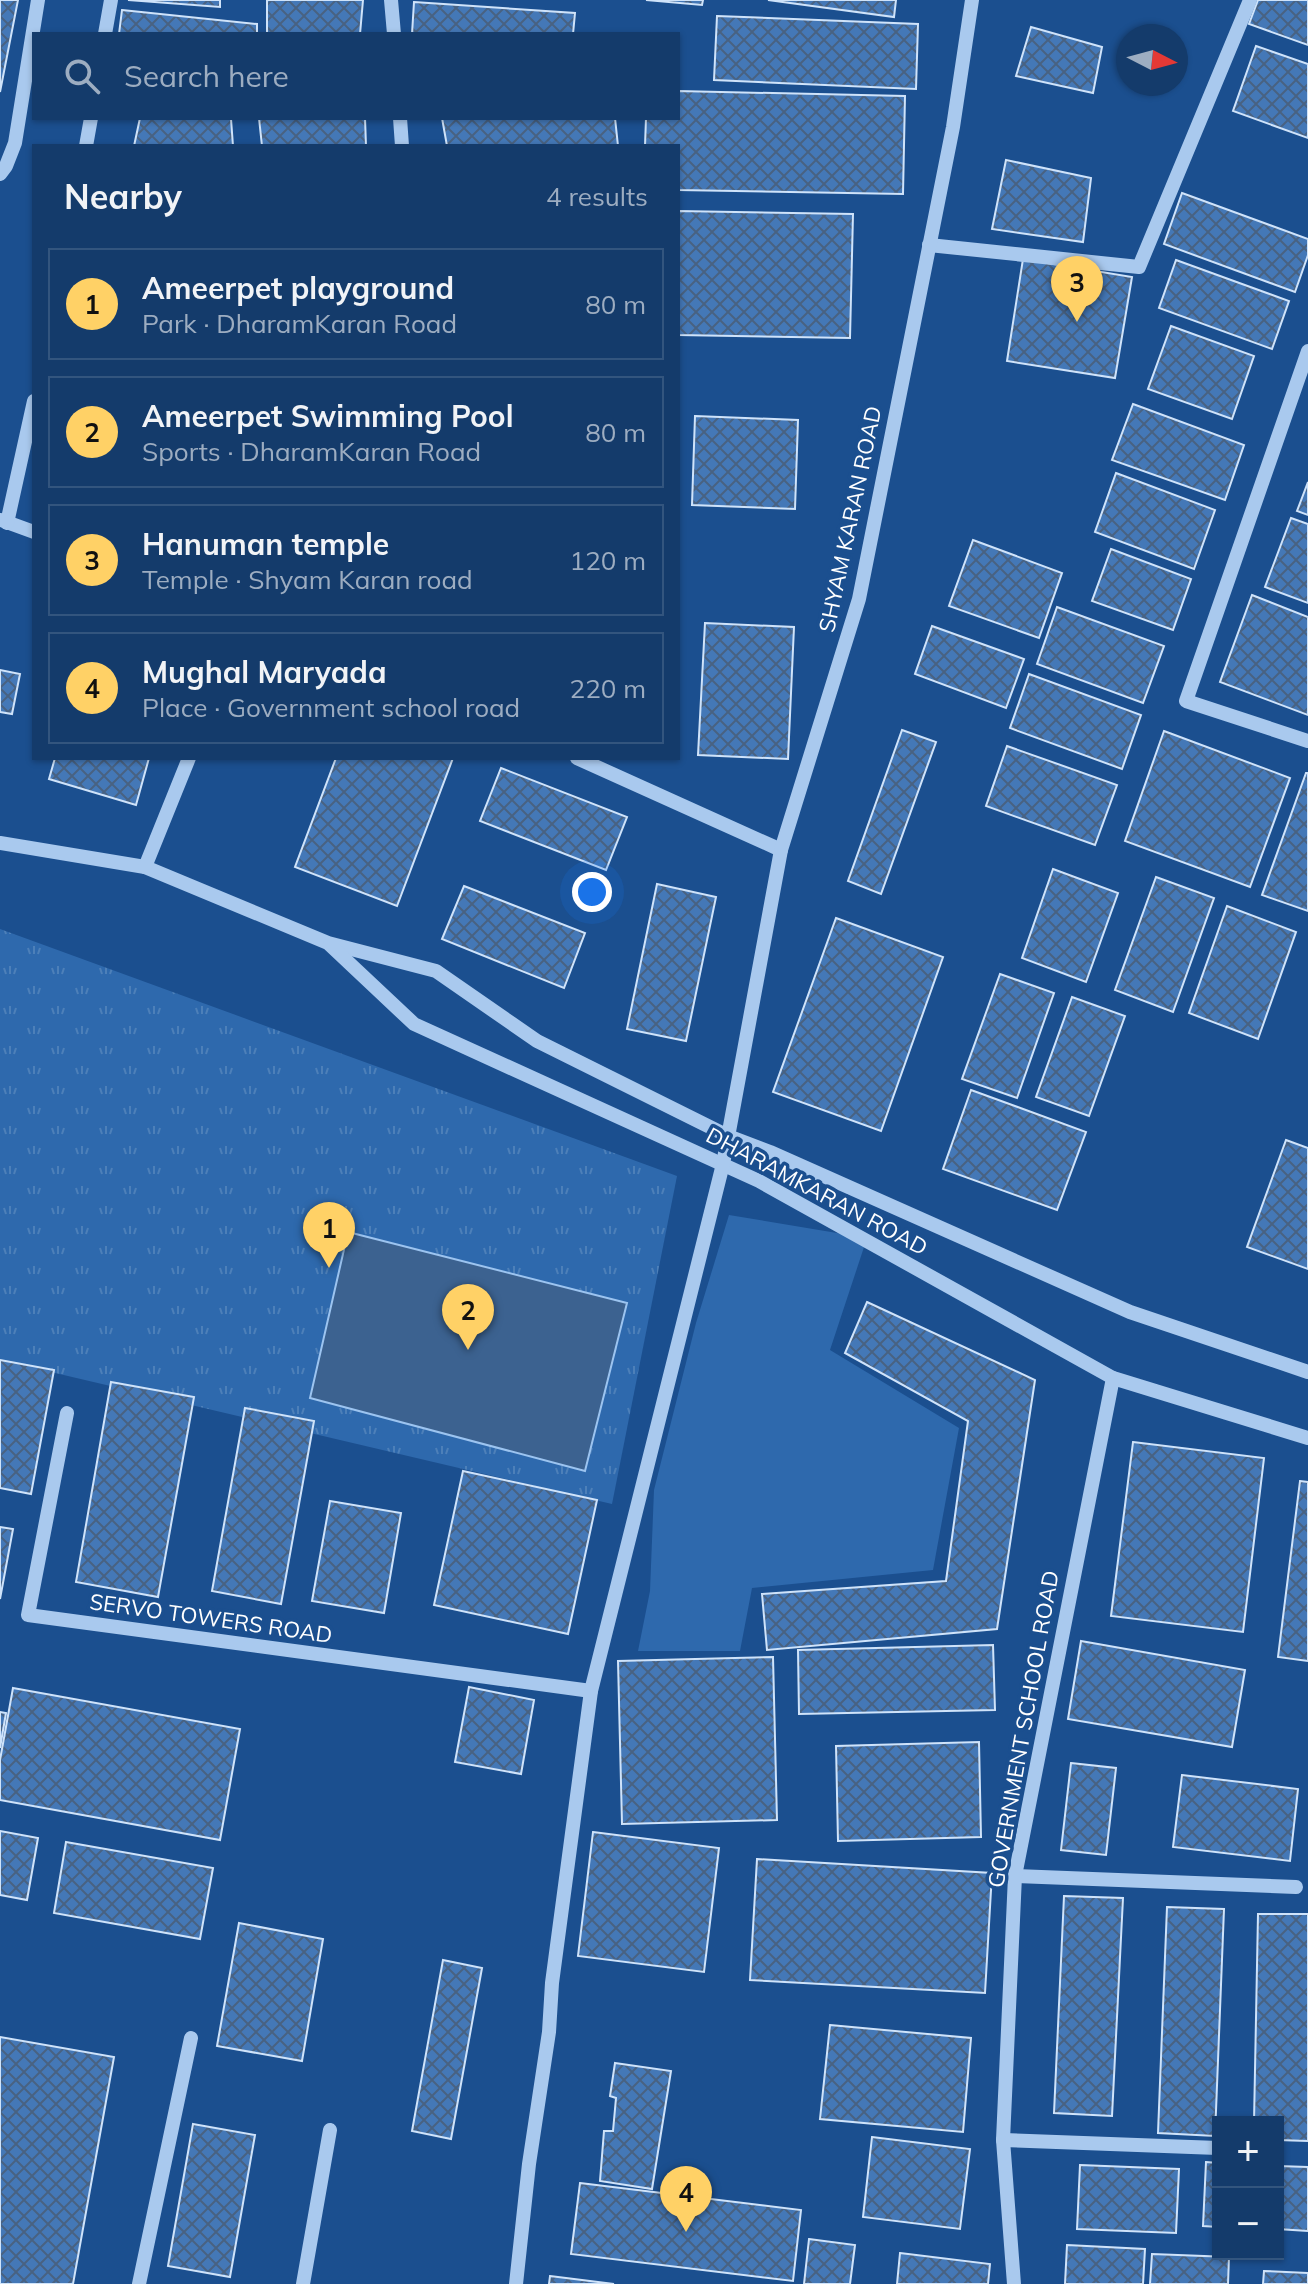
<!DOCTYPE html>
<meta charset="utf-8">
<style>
body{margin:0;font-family:Mulish,sans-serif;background:#214673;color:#f1f3f6}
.controls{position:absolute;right:24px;bottom:24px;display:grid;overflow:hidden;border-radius:0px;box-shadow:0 2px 6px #0004}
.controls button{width:72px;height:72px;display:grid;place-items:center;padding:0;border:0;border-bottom:2px solid #33557e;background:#143b6b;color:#f1f3f6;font:40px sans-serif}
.compass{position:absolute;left:1116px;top:24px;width:72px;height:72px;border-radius:50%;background:#143b6b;box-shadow:0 2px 6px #0004;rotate:96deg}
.you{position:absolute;left:592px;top:892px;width:28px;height:28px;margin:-20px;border:6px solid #fff;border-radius:50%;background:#1a73e8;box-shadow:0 0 0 12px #1a73e833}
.badge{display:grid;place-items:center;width:52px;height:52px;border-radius:50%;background:#ffd166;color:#111;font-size:26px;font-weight:700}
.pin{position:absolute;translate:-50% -66px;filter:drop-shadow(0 2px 4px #0008)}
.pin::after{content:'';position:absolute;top:42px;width:28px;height:24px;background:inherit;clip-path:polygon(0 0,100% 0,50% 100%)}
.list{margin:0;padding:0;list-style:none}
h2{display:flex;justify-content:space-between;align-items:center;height:104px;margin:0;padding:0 32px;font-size:34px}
h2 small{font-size:26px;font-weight:400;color:#9dadc1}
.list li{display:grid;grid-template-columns:52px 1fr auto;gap:24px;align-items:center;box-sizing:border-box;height:112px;margin:0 16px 16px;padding:0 16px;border:2px solid #33557e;border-radius:0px}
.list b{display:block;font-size:30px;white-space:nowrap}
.list p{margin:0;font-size:26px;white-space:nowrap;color:#9dadc1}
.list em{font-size:26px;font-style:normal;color:#9dadc1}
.icon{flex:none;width:44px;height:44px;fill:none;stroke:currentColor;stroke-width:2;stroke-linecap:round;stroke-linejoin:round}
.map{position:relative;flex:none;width:1308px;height:2284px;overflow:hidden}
.search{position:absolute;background:#143b6b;box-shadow:0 2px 6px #0004;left:32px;top:32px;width:648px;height:88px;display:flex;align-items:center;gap:20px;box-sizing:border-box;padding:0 28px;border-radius:0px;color:#9dadc1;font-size:30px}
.panel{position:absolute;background:#143b6b;box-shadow:0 2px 6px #0004;left:32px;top:144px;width:648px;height:616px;border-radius:0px}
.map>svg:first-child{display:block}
.green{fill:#2e69ad}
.park{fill:url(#park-tufts)}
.water{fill:#3c6290;stroke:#9cc4f0;stroke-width:2}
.building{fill:url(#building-cross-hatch);stroke:#cfe3fa;stroke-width:2}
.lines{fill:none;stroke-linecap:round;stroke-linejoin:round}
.minor{stroke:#a9c9ee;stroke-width:14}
.labels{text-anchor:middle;stroke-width:7;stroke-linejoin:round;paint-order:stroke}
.street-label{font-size:22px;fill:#fff;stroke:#1b4f8f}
</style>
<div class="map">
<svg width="1308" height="2284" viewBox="0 0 1308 2284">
<defs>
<pattern id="park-tufts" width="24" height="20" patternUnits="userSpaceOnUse" patternTransform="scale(2)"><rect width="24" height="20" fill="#2e69ad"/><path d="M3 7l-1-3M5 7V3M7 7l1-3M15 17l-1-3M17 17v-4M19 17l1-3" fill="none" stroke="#4d80b9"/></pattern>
<pattern id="building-cross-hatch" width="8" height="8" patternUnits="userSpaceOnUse" patternTransform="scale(2)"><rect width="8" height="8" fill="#4478b7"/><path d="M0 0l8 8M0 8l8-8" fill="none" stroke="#486282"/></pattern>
</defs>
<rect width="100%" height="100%" fill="#1b4f8f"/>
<!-- green -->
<path class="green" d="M729 1215 867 1238 830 1350 959 1428 933 1570 752 1588 740 1651H638L650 1591 654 1490 696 1323Z"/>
<!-- park -->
<path class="park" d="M0 929 677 1176 612 1504 0 1360Z"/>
<!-- water -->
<path class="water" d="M348 1232 627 1303 585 1471 310 1398Z"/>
<!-- building -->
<g class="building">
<path d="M0 0H18L0 92Z"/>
<path d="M128 0H220V7Z"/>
<path d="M267 0H363L360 34H267Z"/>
<path d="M646 0H703L702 5Z"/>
<path d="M768 0H896L894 17Z"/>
<path d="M1258 0H1308V45L1249 24Z"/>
<path d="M414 2 575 13 573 34H412Z"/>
<path d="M122 10 257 24V34H119Z"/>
<path d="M717 16 918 24 916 89 714 80Z"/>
<path d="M1031 27 1102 47 1093 93 1016 76Z"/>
<path d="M1256 46 1308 64V138L1233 111Z"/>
<path d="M678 91 905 96 903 194 678 190V146H645L646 118H678Z"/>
<path d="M140 118 231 119 233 146H134Z"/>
<path d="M259 118H365L366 146H262Z"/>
<path d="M442 118H615L618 146H447Z"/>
<path d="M1006 160 1091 178 1083 242 992 229Z"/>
<path d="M1182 193 1308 239V255L1295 292 1164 244Z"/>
<path d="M678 211 853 214 850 338 678 335Z"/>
<path d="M1023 259 1132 277 1115 378 1007 361Z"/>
<path d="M1176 260 1289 301 1272 349 1159 308Z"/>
<path d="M1171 326 1254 356 1232 419 1148 389Z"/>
<path d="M1133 404 1244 445 1225 500 1112 460Z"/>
<path d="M695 416 798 420 795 509 692 505Z"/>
<path d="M1116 473 1215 510 1194 569 1095 532Z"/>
<path d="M1308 482V515L1297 511Z"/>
<path d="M1291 518 1308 524V603L1265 587Z"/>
<path d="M973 540 1062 573 1039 638 949 606Z"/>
<path d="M1111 549 1191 579 1173 630 1092 601Z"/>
<path d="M1252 595 1308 617V715L1220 682Z"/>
<path d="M1057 607 1164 646 1143 703 1037 664Z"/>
<path d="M705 623 794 627 788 759 698 755Z"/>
<path d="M932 626 1024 659 1006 708 915 674Z"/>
<path d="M0 670 20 674 12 714 0 712Z"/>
<path d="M1029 674 1141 715 1122 769 1010 728Z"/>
<path d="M902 730 936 742 881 894 848 881Z"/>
<path d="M1164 731 1290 778 1250 887 1125 841Z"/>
<path d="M1007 746 1117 785 1095 845 986 806Z"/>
<path d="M55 758H149L136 805 49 779Z"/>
<path d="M336 758H453L397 906 295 867Z"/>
<path d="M501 768 627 817 606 870 480 821Z"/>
<path d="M1306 773H1308V911L1262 895Z"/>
<path d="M1053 869 1118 893 1086 982 1022 958Z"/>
<path d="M1156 877 1214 898 1173 1012 1115 990Z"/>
<path d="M657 884 716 897 686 1041 627 1029Z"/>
<path d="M464 886 585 933 564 988 442 939Z"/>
<path d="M1227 906 1296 932 1258 1039 1189 1013Z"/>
<path d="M836 918 943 957 881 1131 773 1092Z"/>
<path d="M1000 974 1054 993 1017 1098 962 1079Z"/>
<path d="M1072 997 1125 1016 1089 1116 1036 1097Z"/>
<path d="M971 1090 1086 1132 1057 1210 943 1169Z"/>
<path d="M1286 1140 1308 1148V1269L1247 1247Z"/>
<path d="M867 1302 1035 1380 997 1629 767 1650 762 1594 946 1581 968 1421 845 1353Z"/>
<path d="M0 1360 54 1370 31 1494 0 1488Z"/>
<path d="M111 1382 194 1397 158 1597 76 1582Z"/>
<path d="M245 1408 314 1421 281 1604 212 1591Z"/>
<path d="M1133 1442 1264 1458 1243 1632 1111 1616Z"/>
<path d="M463 1471 597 1500 568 1634 434 1605Z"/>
<path d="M1300 1481 1308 1482V1661L1278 1657Z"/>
<path d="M330 1501 401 1513 384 1613 312 1601Z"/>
<path d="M0 1527 13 1529 0 1599Z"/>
<path d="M1081 1641 1245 1670 1232 1747 1068 1719Z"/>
<path d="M993 1645 995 1710 799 1714 798 1650Z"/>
<path d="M773 1657 777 1820 622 1824 618 1661Z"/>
<path d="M469 1687 534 1700 521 1774 455 1762Z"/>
<path d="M13 1688 240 1729 220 1840 0 1800V1760Z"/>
<path d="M0 1712 6 1713 0 1748Z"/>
<path d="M979 1742 981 1837 838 1841 836 1746Z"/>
<path d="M1071 1763 1116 1768 1106 1855 1061 1850Z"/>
<path d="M1182 1775 1298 1789 1290 1861 1173 1847Z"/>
<path d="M0 1831 38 1838 27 1900 0 1895Z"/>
<path d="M593 1832 719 1848 704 1972 578 1956Z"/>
<path d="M66 1842 213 1868 200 1939 54 1913Z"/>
<path d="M757 1859 992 1873 985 1993 750 1980Z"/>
<path d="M1064 1896 1123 1898 1112 2116 1054 2113Z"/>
<path d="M1167 1907 1224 1909 1215 2136 1158 2133Z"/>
<path d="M1258 1914H1308V2141L1278 2140V2122H1254Z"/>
<path d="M239 1923 323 1939 302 2061 217 2046Z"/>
<path d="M443 1960 482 1968 451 2139 412 2131Z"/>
<path d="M830 2025 971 2038 963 2132 820 2119Z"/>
<path d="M0 2037 114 2057 73 2284H0Z"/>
<path d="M615 2063 671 2071 652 2189 600 2181 604 2131H613L616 2098 610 2096Z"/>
<path d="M193 2124 255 2135 230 2277 168 2266Z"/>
<path d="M872 2137 970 2149 960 2229 863 2217Z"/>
<path d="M1206 2162 1218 2163V2227L1203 2226Z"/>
<path d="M1080 2165 1179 2169 1176 2233 1077 2229Z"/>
<path d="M1278 2166 1308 2167V2231L1278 2229Z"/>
<path d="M580 2183 801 2210 793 2281 571 2254Z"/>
<path d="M809 2239 855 2245 850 2284H804Z"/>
<path d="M1067 2245 1145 2249 1143 2284H1065Z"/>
<path d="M900 2253 990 2264 988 2284H897Z"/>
<path d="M1152 2254 1229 2257 1228 2284H1150Z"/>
<path d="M1264 2271 1308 2273V2284H1263Z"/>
<path d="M550 2276 614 2284H549Z"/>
</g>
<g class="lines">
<!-- minor -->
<g class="minor">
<path d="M391 0 394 34"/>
<path d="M105 34 111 0"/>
<path d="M400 118 402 146"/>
<path d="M86 146 91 118"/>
<path d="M0 174 6 166 15 143 38 0"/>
<path d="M929 245 1139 267 1250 0"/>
<path d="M1308 351 1186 701 1308 741"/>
<path d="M1 520 34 532"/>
<path d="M7 523 34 401"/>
<path d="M577 758 781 850"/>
<path d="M0 843 145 867 328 943 436 971 537 1041 728 1136 770 1152 1130 1312 1308 1372"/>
<path d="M145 867 189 758"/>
<path d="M330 945 414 1024 759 1181 1113 1378 1308 1438"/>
<path d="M67 1413 28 1615 591 1691"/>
<path d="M1015 1876 1296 1887"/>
<path d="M1003 2140 1218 2148"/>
<path d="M139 2284 191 2038"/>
<path d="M303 2284 330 2130"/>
<path d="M516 2284 529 2164 549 2032 552 1983 591 1691 723 1164 781 850 859 599 953 127 972 0"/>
<path d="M1014 2284 1003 2140 1015 1876 1113 1378"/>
</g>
</g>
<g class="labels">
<!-- street labels -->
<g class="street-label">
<text transform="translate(850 519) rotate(-78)" y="8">SHYAM KARAN ROAD</text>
<text transform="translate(817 1191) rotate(28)" y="8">DHARAMKARAN ROAD</text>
<text transform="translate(211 1618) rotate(8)" y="8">SERVO TOWERS ROAD</text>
<text transform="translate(1023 1729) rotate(-80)" y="8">GOVERNMENT SCHOOL ROAD</text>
</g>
</g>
</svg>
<div class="controls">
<button>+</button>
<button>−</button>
</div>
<svg class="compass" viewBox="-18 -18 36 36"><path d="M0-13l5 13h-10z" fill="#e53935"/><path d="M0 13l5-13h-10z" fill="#9dadc1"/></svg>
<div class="you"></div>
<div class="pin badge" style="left:329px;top:1268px">1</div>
<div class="pin badge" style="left:468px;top:1350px">2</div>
<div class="pin badge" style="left:1077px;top:322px">3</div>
<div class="pin badge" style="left:686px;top:2232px">4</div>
<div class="search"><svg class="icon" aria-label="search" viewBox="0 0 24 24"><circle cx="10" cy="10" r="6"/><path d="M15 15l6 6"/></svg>Search here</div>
<section class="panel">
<h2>Nearby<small>4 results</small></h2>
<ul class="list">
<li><span class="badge">1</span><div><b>Ameerpet playground</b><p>Park · DharamKaran Road</p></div><em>80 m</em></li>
<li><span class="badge">2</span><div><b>Ameerpet Swimming Pool</b><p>Sports · DharamKaran Road</p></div><em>80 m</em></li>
<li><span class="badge">3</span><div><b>Hanuman temple</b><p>Temple · Shyam Karan road</p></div><em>120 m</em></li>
<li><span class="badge">4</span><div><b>Mughal Maryada</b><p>Place · Government school road</p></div><em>220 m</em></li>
</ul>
</section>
</div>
